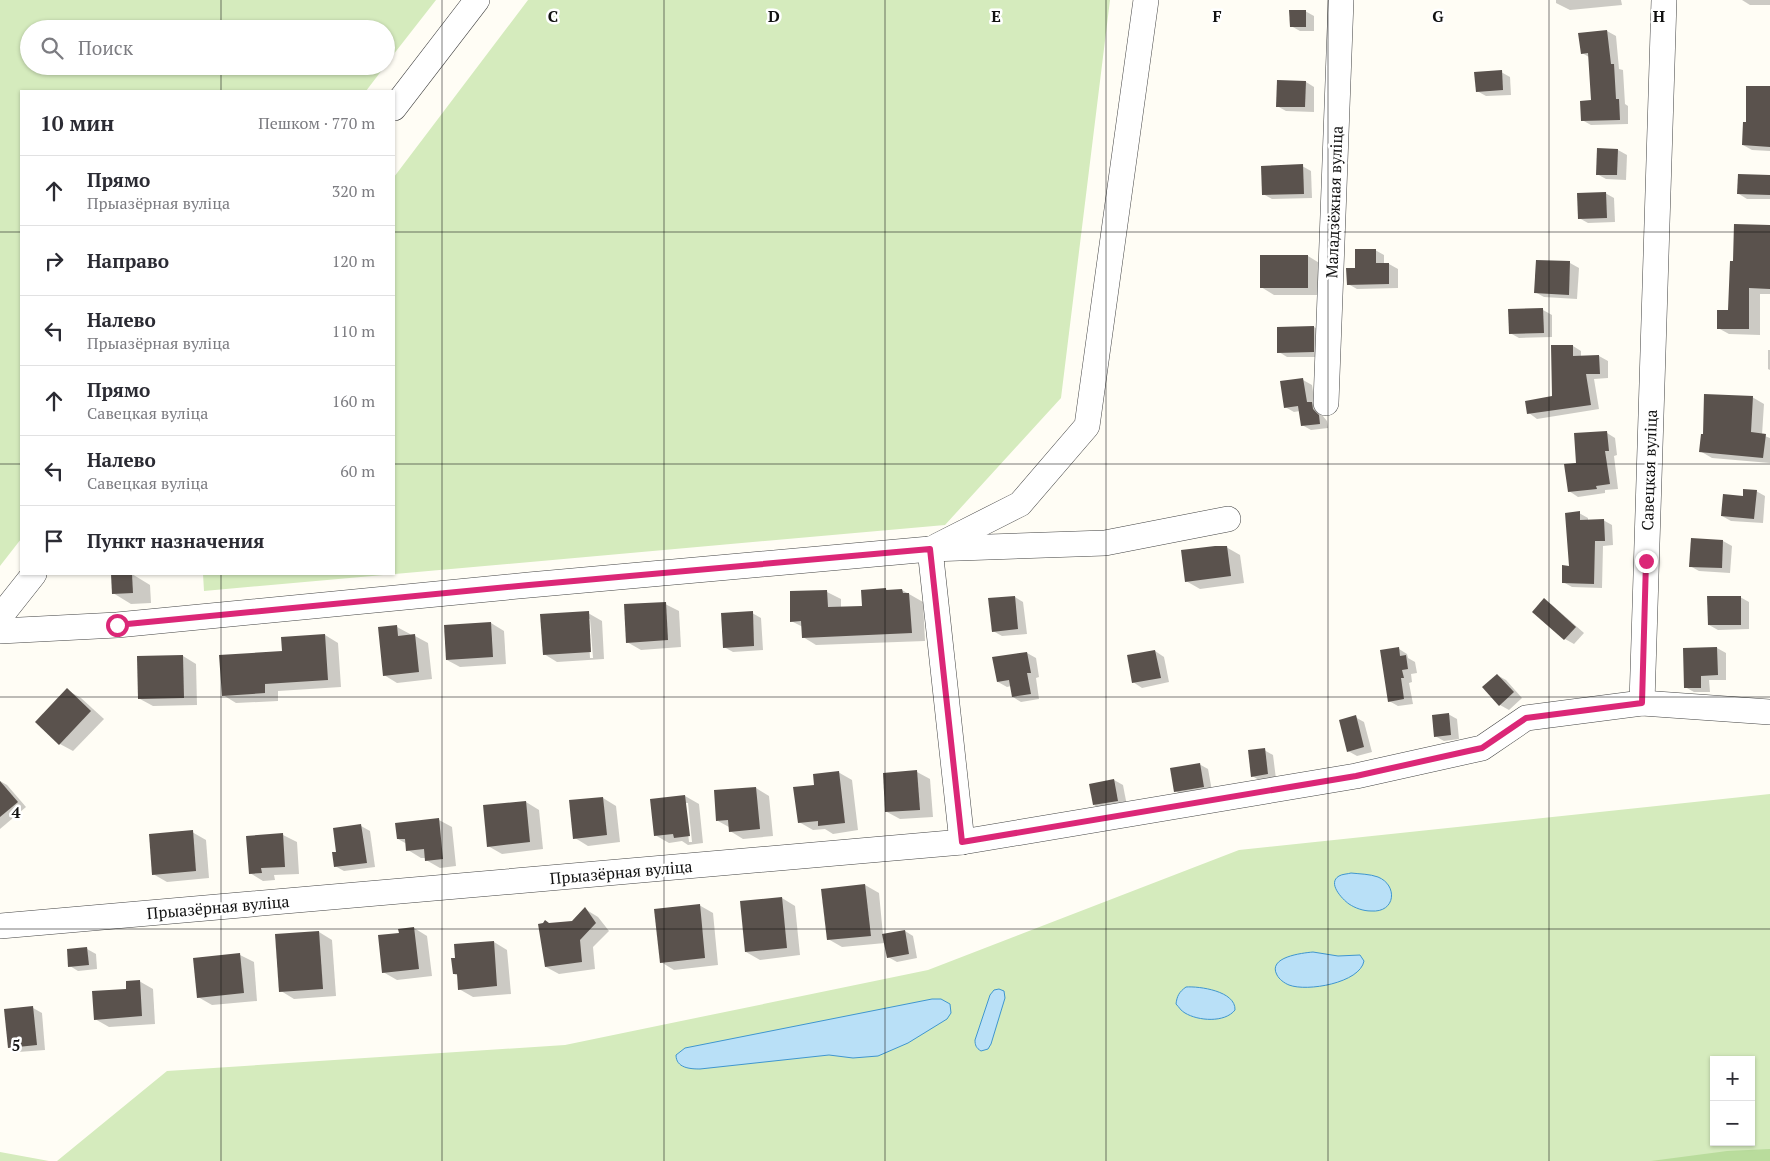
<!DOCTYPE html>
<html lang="ru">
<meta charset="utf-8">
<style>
body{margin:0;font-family:"PT Serif",serif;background:#f7f7f7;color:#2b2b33}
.controls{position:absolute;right:15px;bottom:15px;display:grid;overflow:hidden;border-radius:0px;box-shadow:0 1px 4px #0004}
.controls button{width:45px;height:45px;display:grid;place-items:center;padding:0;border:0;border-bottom:1px solid #e1e1e2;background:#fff;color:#2b2b33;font:25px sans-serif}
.stop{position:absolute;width:15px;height:15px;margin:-11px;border:4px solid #db2777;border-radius:50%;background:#fff}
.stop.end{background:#db2777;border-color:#fff;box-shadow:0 1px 5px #0008}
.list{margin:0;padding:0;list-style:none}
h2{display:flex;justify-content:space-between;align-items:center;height:65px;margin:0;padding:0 20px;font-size:21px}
h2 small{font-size:16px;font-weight:400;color:#7c7c81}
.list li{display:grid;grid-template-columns:32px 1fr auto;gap:15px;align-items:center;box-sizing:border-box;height:70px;padding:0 20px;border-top:1px solid #e1e1e2}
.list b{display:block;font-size:19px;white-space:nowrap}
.list p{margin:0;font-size:16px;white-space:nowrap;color:#7c7c81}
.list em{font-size:16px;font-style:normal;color:#7c7c81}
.icon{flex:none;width:28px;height:28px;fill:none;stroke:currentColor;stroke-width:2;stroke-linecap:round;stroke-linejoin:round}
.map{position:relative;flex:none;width:1770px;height:1161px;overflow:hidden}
.search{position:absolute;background:#fff;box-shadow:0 1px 4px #0004;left:20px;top:20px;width:375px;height:55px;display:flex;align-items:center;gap:12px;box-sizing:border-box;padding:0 18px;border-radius:28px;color:#7c7c81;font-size:19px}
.panel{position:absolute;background:#fff;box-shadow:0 1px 4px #0004;left:20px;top:90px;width:375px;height:485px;border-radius:0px}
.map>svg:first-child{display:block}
.green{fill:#d5ebbd;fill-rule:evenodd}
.forest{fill:#b9dc9c}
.water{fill:#b9e0f7;stroke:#3f96cf}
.shadow{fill:#0003;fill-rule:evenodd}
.building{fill:#5a524d}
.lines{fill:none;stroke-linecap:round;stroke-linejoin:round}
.minor-casing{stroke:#444;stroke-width:26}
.minor{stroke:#fff;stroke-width:25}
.route{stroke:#db2777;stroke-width:6}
.grid{fill:none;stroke:#111;stroke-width:1;stroke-opacity:0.55}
.labels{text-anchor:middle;stroke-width:5;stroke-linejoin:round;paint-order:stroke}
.street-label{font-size:16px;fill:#111;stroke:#fff}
.grid-label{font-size:16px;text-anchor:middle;font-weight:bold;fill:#111;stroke:#fff;stroke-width:5;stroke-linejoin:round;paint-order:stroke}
</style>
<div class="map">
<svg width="1770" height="1161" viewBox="0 0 1770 1161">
<rect width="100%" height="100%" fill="#fffdf5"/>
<!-- green -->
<g class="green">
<path d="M0 0H436L386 64V29H29V66H385L366 91H21V539L0 566Z"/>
<path d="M528 0H1110L1061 398 945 525 204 591 203 574H394V177Z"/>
<path d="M1770 794V1161H57L167 1071 565 1045 928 970 1239 850ZM1714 1060H1751V1142H1714Z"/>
<path d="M0 1152 49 1161H0Z"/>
</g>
<!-- forest -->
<path class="forest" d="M1770 1149V1161H1651L1727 1151Z"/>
<!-- water -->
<g class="water">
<path d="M1351 873C1360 874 1370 874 1378 877 1398 885 1396 913 1371 911 1363 911 1355 908 1349 904 1342 899 1327 883 1339 876 1342 874 1348 874 1351 873Z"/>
<path d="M1313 952 1338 956 1360 955 1364 961C1360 983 1307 992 1289 985 1284 983 1279 979 1277 975 1267 957 1302 953 1313 952Z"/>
<path d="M1186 987C1199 986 1236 991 1235 1010 1225 1023 1198 1021 1185 1013 1181 1011 1179 1007 1176 1004 1177 996 1179 992 1186 987Z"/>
<path d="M999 989 1004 991 1005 998 991 1044 988 1049 981 1051C976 1048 975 1045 975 1040L990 995 994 990Z"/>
<path d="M932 999H941L950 1004 951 1013 947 1019 908 1043 878 1056 853 1058 829 1055 700 1069C690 1069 676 1068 676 1055L685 1048Z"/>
</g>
<!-- shadow -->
<g class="shadow">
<path d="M1556 0H1621L1622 5 1570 10 1556 3Z"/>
<path d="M1742 0H1770V5H1750Z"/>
<path d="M1305 11 1314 16V31H1300L1291 26Z"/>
<path d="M1607 31 1616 36 1619 69 1623 70 1625 104 1628 106V124L1591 125 1582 120 1592 101 1589 57 1582 53Z"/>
<path d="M1501 72 1510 77 1511 95 1486 96 1477 91Z"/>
<path d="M1306 82 1314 87V112L1286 111 1277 106Z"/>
<path d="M1770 87V151L1752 150 1743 145 1747 123Z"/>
<path d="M1618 150 1627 155 1626 180 1606 179 1597 174Z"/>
<path d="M1302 166 1311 171 1312 198 1272 199 1263 194Z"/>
<path d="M1770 176V199H1747L1739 194Z"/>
<path d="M1605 193 1614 198 1615 222 1588 223 1579 218Z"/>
<path d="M1770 226V294H1760V335L1729 334 1718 328 1729 311 1734 262Z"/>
<path d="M1375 250 1384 255V264H1389L1398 269V288L1357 289 1348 284 1357 270Z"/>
<path d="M1308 256 1321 264 1322 295H1274L1261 287Z"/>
<path d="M1537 261 1570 263 1579 268 1577 299 1544 297 1535 292Z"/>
<path d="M1543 310 1552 315V337L1519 338 1510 333Z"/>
<path d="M1314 327 1323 332 1322 357H1287L1279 352 1278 328Z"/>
<path d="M1573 346 1581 351V357L1599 356 1608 361V378L1594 379 1599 409 1537 419 1529 413 1553 398Z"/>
<path d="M1768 350H1770V370L1768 369Z"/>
<path d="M1303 380 1312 385 1315 405 1320 408 1322 415 1327 421 1328 428 1311 430 1302 425 1300 411 1294 412 1285 407Z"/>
<path d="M1752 397 1764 404 1762 435 1770 438V463L1712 458 1700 451Z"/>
<path d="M1607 433 1615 438 1617 455 1614 456 1618 489 1605 490V493L1578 497 1569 491 1578 464Z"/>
<path d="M1756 491 1765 496 1763 523 1731 521 1722 516Z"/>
<path d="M1579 513 1588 518V521L1603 520 1612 525 1613 545 1603 546 1602 588 1572 587 1563 582 1570 567Z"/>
<path d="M1723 541 1732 546 1730 573 1699 571 1690 566Z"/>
<path d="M1226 547 1240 555 1244 583 1200 589 1186 581Z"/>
<path d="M132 574 150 585 151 603 131 604 113 593Z"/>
<path d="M886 589 888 591 902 590 923 602 925 641 816 645 803 637V627L791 621V592H827L841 599V608L863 607Z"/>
<path d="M1015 597 1023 602 1027 634 1002 636 993 631Z"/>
<path d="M1740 597 1749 602V629L1718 630 1709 625Z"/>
<path d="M1544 600 1552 605 1584 633 1574 644 1565 639Z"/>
<path d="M665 604 679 611 681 647 641 650 627 642Z"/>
<path d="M588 613 602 621 604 659 557 662 544 654ZM588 619H590L593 658H590Z"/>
<path d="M752 613 761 618 763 650 733 652 724 647Z"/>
<path d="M491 623 504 631 506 664 460 667 447 660Z"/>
<path d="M397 627 410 634 411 636H415L428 643 432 679 397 683 384 675Z"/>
<path d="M325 635 338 643 341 687 278 691V701L236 703 223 695 284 652Z"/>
<path d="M1717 648 1726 653V680H1709L1710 692H1694L1685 687Z"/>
<path d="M1399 649 1407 654 1408 658 1415 662 1417 673 1411 674 1412 682 1409 683 1413 704 1398 706 1389 701Z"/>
<path d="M1155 651 1164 657 1169 682 1142 688 1133 682Z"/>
<path d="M1027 653 1036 658 1039 677 1036 678 1039 699 1021 702 1013 697 1011 686 1007 687 998 682 994 658Z"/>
<path d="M183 656 196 664 197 705 153 706 140 699Z"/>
<path d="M1497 675 1506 680 1522 698 1509 710 1500 705Z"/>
<path d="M67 690 81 698 104 719 73 751 60 744Z"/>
<path d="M1448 714 1457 719 1459 739 1444 741 1435 736Z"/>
<path d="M1355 717 1364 722 1372 752 1357 756 1348 751Z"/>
<path d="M1264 750 1273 755 1276 779 1261 781 1252 776Z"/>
<path d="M1199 764 1208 769 1212 791 1184 796 1175 791Z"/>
<path d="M838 772 852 780 858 830 833 834 825 829 813 830 799 822 816 786Z"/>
<path d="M917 772 930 779 933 817 900 819 887 812Z"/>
<path d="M1114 780 1123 785 1127 806 1103 810 1094 805Z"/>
<path d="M0 781 7 785 26 807 0 829Z"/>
<path d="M756 788 769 796 773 836 743 839 730 831 729 827 718 821Z"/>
<path d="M685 796 699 804 703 843 688 845 682 841 669 843 655 835 651 800ZM685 803H688L692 842H689Z"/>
<path d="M603 798 616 806 620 842 588 846 575 838Z"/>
<path d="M526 802 539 810 543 849 502 854 488 846Z"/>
<path d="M439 820 452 827 456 866 440 868 426 860V858H421L408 850 407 844 398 839Z"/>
<path d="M361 826 370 831 375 867 344 871 335 866 337 853Z"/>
<path d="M192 832 206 840 209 878 167 882 153 874Z"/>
<path d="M283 835 297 842 299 874 274 875 275 880 263 881 250 873Z"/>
<path d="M865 885 879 893 883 935 905 931 913 936 917 958 897 962 888 957 885 943 842 947 828 939Z"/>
<path d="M782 898 795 906 800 955 760 960 746 952Z"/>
<path d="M699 905 713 913 718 965 674 970 661 962Z"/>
<path d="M585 909 598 917 609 931 593 947 595 969 559 974 546 967 550 924 572 922Z"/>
<path d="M414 928 427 936 432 976 397 980 383 972 400 934Z"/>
<path d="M319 932 332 940 336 996 294 999 281 991Z"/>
<path d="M494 942 507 950 511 994 473 997 459 989 458 976 454 974Z"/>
<path d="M87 949 96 954 97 969 78 971 70 966Z"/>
<path d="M240 955 254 962 257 1001 212 1005 198 997Z"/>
<path d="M139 981 153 989 155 1024 109 1027 95 1019Z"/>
<path d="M33 1008 42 1013 45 1050 18 1052 9 1047Z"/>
</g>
<!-- building -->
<g class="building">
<path d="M1289 10H1306V27H1290Z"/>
<path d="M1607 30 1611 64H1614L1616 99H1619L1620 120 1581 121 1580 101 1591 100 1588 53 1581 54 1578 33Z"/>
<path d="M1502 70 1503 90 1476 92 1474 72Z"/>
<path d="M1277 80 1306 81 1305 107H1276Z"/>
<path d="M1746 86H1770V147L1742 145 1743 122H1746Z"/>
<path d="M1597 148 1618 149 1617 175H1596Z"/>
<path d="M1303 164 1304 194 1262 195 1261 166Z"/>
<path d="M1738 174 1770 175V195L1737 194Z"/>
<path d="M1606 192 1607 218 1578 219 1577 193Z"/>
<path d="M1734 224 1770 225V289L1749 288V329H1717V310H1728L1730 261H1733Z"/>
<path d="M1355 249H1376V263H1389V284L1347 285 1346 268H1355Z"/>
<rect x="1260" y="255" width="48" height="33"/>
<path d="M1536 260 1570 261 1569 295 1534 293Z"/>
<path d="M1543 308 1544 333 1509 334 1508 309Z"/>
<path d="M1314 326V352L1277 353V327Z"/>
<path d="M1551 345H1573V356L1599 355 1600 374H1586L1591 405 1527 414 1525 401 1552 396Z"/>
<path d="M1303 378 1307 402H1312L1313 409 1319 415 1320 424 1301 426 1298 406 1284 408 1280 381Z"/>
<path d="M1704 394 1753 396 1751 432 1766 434 1763 458 1699 452 1701 434H1703Z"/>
<path d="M1607 431 1609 451H1605L1610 484 1596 486 1597 489 1568 492 1564 464 1576 463 1574 433Z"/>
<path d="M1743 489 1757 490 1754 519 1721 516 1723 494 1743 496Z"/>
<path d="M1580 511V520L1604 519 1605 541H1595L1594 584 1562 583V565L1569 566 1565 513Z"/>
<path d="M1691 538 1723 540 1722 568 1689 567Z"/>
<path d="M1215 546H1227L1231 576 1185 582 1181 550Z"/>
<path d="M111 574H132L133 593 112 594Z"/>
<path d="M886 588V590L902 589 903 593H909L912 633 802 638 801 621 790 622V591L827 590 828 607 862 606 861 590Z"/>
<path d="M1015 596 1018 629 992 632 988 598Z"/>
<path d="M1707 596H1741V625H1708Z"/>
<path d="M1544 598 1576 627 1564 640 1532 612Z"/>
<path d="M666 602 668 640 626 643 624 604Z"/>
<path d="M589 611 591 652 543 655 540 614Z"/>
<path d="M753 611 754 646 723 648 721 613Z"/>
<path d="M491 622 493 657 446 660 444 625Z"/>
<path d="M397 625 398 636 415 634 419 672 383 676 378 627Z"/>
<path d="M325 634 328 680 265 684V693L222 696 219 655 282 651 281 637Z"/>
<path d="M1399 647 1400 656 1406 655 1408 669 1402 670 1404 678H1401L1404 699 1388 702 1380 650Z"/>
<path d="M1717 647 1718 675 1701 676V688H1684L1683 648Z"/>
<path d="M1155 650 1161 678 1132 683 1127 655Z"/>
<path d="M1027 652 1031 673H1027L1031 694 1012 697 1009 680 997 682 992 657Z"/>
<path d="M183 655 184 698 138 699 137 656Z"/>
<path d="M1497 674 1514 692 1499 706 1482 687Z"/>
<path d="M67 688 91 711 59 745 35 722Z"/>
<path d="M1449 713 1451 735 1434 737 1432 715Z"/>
<path d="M1356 715 1364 747 1347 752 1339 720Z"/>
<path d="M1265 748 1268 774 1251 777 1248 750Z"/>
<path d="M1200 763 1204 787 1174 792 1170 768Z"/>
<path d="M917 770 920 810 885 812 883 773Z"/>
<path d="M839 771 845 823 818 826V821L798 823 793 787 814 785 813 774Z"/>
<path d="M1114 779 1118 801 1093 805 1089 784Z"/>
<path d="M0 781 18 802 0 817Z"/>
<path d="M756 787 760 829 729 832 728 820 716 821 714 790Z"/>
<path d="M685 795 690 836 674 838 673 834 654 836 650 799Z"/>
<path d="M603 797 607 835 573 839 569 800Z"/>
<path d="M526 801 530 842 487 847 483 805Z"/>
<path d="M439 818 443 859 425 861 424 849 406 851 405 839H397L395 823Z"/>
<path d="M361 824 367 863 334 867 332 852H336L333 828Z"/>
<path d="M193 830 196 871 152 875 149 834Z"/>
<path d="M283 833 285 867 261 868 262 873 249 874 246 836Z"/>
<path d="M865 884 871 936 827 940 821 889Z"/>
<path d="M782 897 787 948 745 952 740 901Z"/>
<path d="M700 904 705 958 660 963 654 909Z"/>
<path d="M585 907 596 923 580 940 582 962 545 967 538 924 543 923 545 920 549 923 572 921Z"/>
<path d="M414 927 419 969 382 973 378 935 399 933 398 929Z"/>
<path d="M905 930 909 954 887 958 882 934Z"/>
<path d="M319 931 323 989 279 992 275 934Z"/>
<path d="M494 941 497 986 458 990 457 974H453L451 958H455L454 944Z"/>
<path d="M87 947 89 965 68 967 67 949Z"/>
<path d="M240 953 244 993 197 998 193 958Z"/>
<path d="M140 980 142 1016 94 1020 92 991 126 989V981Z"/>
<path d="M33 1006 37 1045 8 1048 4 1009Z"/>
</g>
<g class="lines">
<!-- minor casing -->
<g class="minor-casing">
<g id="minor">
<path d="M394 108 477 0"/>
<path d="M1326 403 1341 0"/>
<path d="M937 546 1020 504 1087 426 1146 0"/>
<path d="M930 549 962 842"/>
<path d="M0 617 34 574"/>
<path d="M0 631 117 625 529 585 930 549 1105 543 1228 519"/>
<path d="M1642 703 1664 0"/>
<path d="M0 926 962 842 1356 776 1482 748 1526 718 1642 703 1770 712"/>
</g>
</g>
<!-- minor -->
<use href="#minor" class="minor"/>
</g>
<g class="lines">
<!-- route -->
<path class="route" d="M117 625 529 585 930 549 962 842 1356 776 1482 748 1526 718 1642 703 1646 561"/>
</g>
<!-- grid -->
<path class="grid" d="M221 0V29M442 0V1161M664 0V1161M885 0V1161M1106 0V1161M1328 0V1161M1549 0V1161M221 66V91M0 232H21M394 232H1770M0 464H21M394 464H1770M221 574V1161M0 697H1770M0 929H1770"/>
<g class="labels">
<!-- street labels -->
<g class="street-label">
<text transform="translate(1334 202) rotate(-88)" y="6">Маладзёжная вуліца</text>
<text transform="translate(1649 470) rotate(-88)" y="6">Савецкая вуліца</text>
<text transform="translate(621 872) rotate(-5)" y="6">Прыазёрная вуліца</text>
<text transform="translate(218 907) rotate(-5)" y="6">Прыазёрная вуліца</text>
</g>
</g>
<g class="grid-label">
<text x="553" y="22">C</text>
<text x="774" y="22">D</text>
<text x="996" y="22">E</text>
<text x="1217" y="22">F</text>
<text x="1438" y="22">G</text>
<text x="1659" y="22">H</text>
<text x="16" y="818">4</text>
<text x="16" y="1051">5</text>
</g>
</svg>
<div class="controls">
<button>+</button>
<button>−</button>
</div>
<div class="stop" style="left:117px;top:625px"></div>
<div class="stop end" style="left:1646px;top:561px"></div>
<div class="search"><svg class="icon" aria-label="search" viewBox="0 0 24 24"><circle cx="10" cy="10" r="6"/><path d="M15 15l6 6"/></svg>Поиск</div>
<section class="panel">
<h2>10 мин<small>Пешком · 770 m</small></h2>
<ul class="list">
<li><svg class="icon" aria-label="ahead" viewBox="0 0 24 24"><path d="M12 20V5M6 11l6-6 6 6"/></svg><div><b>Прямо</b><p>Прыазёрная вуліца</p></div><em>320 m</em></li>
<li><svg class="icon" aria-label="right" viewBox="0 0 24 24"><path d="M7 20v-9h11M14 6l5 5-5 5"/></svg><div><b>Направо</b></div><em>120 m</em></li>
<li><svg class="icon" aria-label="left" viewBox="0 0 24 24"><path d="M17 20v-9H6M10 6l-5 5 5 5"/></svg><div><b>Налево</b><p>Прыазёрная вуліца</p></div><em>110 m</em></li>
<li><svg class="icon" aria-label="ahead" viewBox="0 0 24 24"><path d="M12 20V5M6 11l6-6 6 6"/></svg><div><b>Прямо</b><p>Савецкая вуліца</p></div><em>160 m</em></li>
<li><svg class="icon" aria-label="left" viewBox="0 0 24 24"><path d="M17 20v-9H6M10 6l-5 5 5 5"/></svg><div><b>Налево</b><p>Савецкая вуліца</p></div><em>60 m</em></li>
<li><svg class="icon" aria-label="arrive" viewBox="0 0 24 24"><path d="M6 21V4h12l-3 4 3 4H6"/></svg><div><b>Пункт назначения</b></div></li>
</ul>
</section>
</div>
